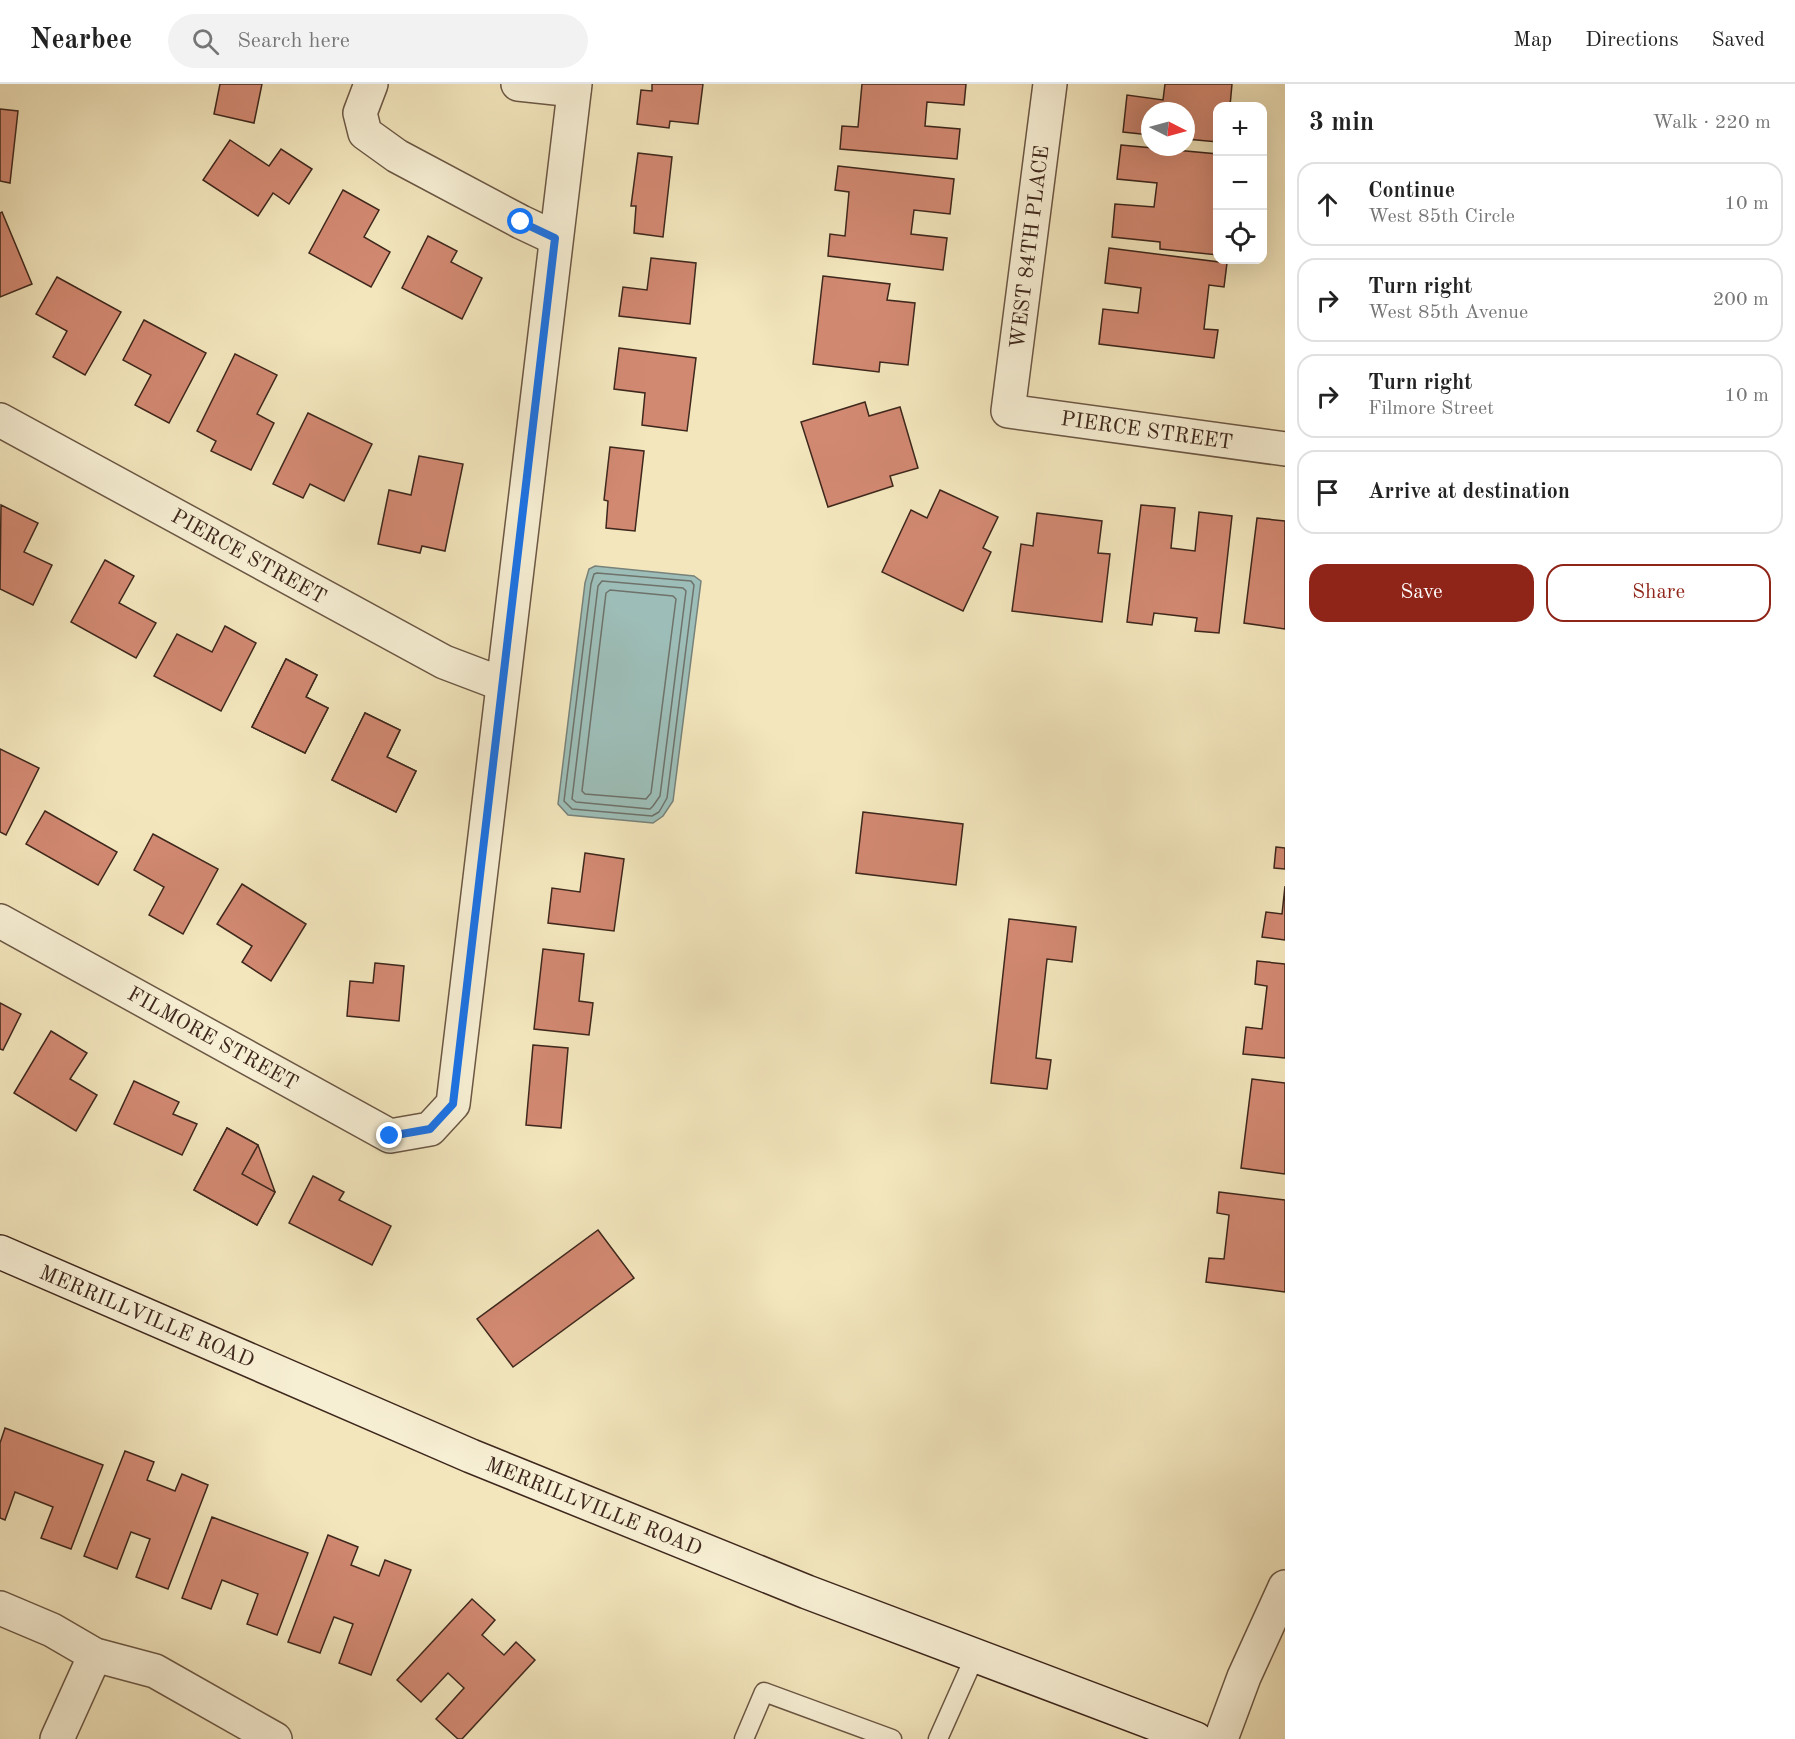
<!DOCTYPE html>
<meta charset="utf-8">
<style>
body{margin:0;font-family:"Old Standard TT",serif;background:#f2f2f2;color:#222}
.controls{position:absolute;right:18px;top:18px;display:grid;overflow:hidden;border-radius:12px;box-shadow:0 6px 24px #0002}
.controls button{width:54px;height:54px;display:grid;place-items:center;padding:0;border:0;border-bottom:2px solid #e0e0e0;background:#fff;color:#222;font:30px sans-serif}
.compass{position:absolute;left:1141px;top:18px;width:54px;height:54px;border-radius:50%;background:#fff;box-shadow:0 6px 24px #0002;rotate:96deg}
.stop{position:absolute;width:18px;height:18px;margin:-14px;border:4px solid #1a73e8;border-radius:50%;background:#fff}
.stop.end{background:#1a73e8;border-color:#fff;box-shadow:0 2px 6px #0008}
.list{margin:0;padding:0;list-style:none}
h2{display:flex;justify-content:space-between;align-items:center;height:78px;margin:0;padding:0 24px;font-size:26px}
h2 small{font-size:20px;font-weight:400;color:#767676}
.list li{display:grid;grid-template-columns:39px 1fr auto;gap:18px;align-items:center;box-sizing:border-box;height:84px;margin:0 12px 12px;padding:0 12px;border:2px solid #e0e0e0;border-radius:18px}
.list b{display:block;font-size:22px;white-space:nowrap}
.list p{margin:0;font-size:20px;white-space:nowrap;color:#767676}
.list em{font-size:20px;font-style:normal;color:#767676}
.actions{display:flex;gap:12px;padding:18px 24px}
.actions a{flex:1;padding:14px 0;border:2px solid #8f2418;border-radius:18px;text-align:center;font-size:21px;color:#8f2418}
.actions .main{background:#8f2418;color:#fff}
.icon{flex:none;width:33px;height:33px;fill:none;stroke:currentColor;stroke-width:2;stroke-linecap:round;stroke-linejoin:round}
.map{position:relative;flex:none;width:1285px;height:1655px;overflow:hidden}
header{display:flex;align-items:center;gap:36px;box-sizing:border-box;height:84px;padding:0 30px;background:#fff;border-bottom:2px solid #e0e0e0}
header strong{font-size:28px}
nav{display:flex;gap:33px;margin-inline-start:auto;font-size:21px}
.search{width:420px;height:54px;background:#f2f2f2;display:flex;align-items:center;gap:15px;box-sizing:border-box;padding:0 21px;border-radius:33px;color:#767676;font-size:22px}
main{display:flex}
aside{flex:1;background:#fff}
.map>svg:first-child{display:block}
.water{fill:#9dbeb8;stroke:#77827a;stroke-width:1.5}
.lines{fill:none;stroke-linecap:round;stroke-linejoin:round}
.shore{stroke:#6e726a;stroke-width:1.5}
.building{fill:#d28972;stroke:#3e271c;stroke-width:1.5}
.lane-casing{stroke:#6b5744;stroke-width:21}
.street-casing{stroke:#6b5744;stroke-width:36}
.secondary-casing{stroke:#3e271c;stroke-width:36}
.lane{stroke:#f7efd4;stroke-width:18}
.street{stroke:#f7efd4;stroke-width:33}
.secondary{stroke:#f7efd4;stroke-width:33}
.route{stroke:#1a73e8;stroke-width:8}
.labels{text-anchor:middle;stroke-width:5;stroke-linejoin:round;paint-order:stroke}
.street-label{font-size:21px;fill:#3e271c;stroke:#f7efd4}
</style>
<header>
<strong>Nearbee</strong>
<div class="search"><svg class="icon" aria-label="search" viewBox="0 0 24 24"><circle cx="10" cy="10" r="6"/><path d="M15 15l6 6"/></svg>Search here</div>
<nav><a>Map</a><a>Directions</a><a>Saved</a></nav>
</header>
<main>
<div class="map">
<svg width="1285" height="1655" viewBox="0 0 1285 1655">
<rect width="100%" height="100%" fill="#f3e6bd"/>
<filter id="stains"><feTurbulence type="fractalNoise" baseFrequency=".00333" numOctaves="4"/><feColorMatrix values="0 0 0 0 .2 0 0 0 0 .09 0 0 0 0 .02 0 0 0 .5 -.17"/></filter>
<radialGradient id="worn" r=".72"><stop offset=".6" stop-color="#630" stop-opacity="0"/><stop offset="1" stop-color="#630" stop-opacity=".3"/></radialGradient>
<!-- water -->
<path class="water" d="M595 482 694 492 701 497 673 717 663 732 653 739 568 731 558 720 585 499 589 485Z"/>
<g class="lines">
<!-- shore -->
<g class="shore">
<path d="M597 489 691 497 694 501 667 714 659 728 652 732 572 725 564 717 591 500 594 490Z"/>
<path d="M602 497 683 504 686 507 660 712 653 722 650 725 576 718 572 715 598 502Z"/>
<path d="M610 506 673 512 676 515 651 709 646 715 585 710 582 707 606 509Z"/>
</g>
</g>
<!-- building -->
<g class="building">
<path d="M220 0H262L254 39 214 30Z"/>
<path d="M652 0H703L698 40 670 37 669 44 637 40 641 6 652 7Z"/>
<path d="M862 0H966L964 21 927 18 925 42 960 45 957 75 840 65 842 42 858 43Z"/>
<path d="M1165 0H1232L1230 22H1218V58L1186 55V27H1150V51L1123 48 1127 11 1163 16Z"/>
<path d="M0 25 18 27 10 99 0 97Z"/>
<path d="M230 56 269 82 281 65 312 85 289 120 273 109 258 132 203 96Z"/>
<path d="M1121 61 1218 70V171L1160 165V158L1112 153 1115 120 1154 123 1157 99 1117 95Z"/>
<path d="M638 69 672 73 663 153 634 149 636 122H631Z"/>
<path d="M838 82 954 95 950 130 914 126 911 150 947 154 943 186 828 172 830 150 845 152 849 108 835 106Z"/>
<path d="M343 106 379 126 364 153 390 168 371 203 309 169Z"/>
<path d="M2 128 32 200 0 213V129Z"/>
<path d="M428 152 457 167 451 178 482 194 462 235 402 204Z"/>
<path d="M1109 164 1227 179 1224 203 1209 201 1204 245 1218 246 1214 274 1099 260 1103 225 1138 229 1141 204 1105 199Z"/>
<path d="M651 174 696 179 690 240 619 232 623 203 647 206Z"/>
<path d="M823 192 890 200 887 216 915 219 908 281 880 278 879 288 813 280Z"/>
<path d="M57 193 121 228 85 291 53 273 67 247 36 230Z"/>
<path d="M144 236 206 269 169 339 135 321 151 291 123 276Z"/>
<path d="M619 264 696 274 687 347 642 341 645 309 614 305Z"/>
<path d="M235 270 277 291 257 330 274 339 251 386 211 367 216 357 197 347Z"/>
<path d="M865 318 869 332 900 323 918 384 890 392 893 402 828 423 801 338Z"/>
<path d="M308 329 372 360 344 417 310 400 303 414 273 400Z"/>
<path d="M610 363 644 367 635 447 606 444 608 417 604 416Z"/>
<path d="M419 372 463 380 445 467 422 462 420 469 378 460 389 406 411 411Z"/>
<path d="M940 406 998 433 983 464 991 468 963 527 882 488 911 426 927 434Z"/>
<path d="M1 421 38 439 24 468 52 481 33 521 0 505Z"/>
<path d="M1141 421 1175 424 1171 464 1195 467 1199 428 1232 432 1219 549 1195 547 1197 534 1154 529 1152 541 1127 538Z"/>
<path d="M1037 429 1102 437 1098 469 1110 470 1102 538 1012 527 1021 460 1033 462Z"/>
<path d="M1257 434 1285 437V545L1244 539Z"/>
<path d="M105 476 134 492 119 519 156 539 136 574 71 538Z"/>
<path d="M225 542 256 559 221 627 154 592 177 550 212 568Z"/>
<path d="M286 575 317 591 306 613 328 624 305 669 252 643Z"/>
<path d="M286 575 317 591 306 613 328 624 305 669 252 643Z"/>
<path d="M365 629 400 646 387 673 416 687 396 728 332 696Z"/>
<path d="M365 629 400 646 387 673 416 687 396 728 332 696Z"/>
<path d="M0 665 39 684 6 751 0 748Z"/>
<path d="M45 727 117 768 98 801 26 760Z"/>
<path d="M863 728 963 740 956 801 856 789Z"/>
<path d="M153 750 218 785 183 850 149 831 164 803 134 786Z"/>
<path d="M1276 763 1285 764V785L1274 784Z"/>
<path d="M585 769 624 775 614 847 548 839 552 804 580 808Z"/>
<path d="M242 800 306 840 271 897 242 878 252 862 217 840Z"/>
<path d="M1285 802V856L1262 853 1266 828 1282 830Z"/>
<path d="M1009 835 1076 843 1072 878 1047 875 1036 974 1051 976 1047 1005 991 999Z"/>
<path d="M543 865 584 870 579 917 593 919 589 951 534 945Z"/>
<path d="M1257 877 1285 880V974L1243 970 1246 943 1262 945 1267 902 1255 900Z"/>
<path d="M375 879 404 882 399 937 347 932 350 897 373 899Z"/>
<path d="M0 919 21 930 3 966 0 965Z"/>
<path d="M51 947 87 969 70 995 97 1011 76 1047 14 1009Z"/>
<path d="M533 961 568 964 561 1044 526 1041Z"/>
<path d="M1252 995 1285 999V1090L1241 1084Z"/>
<path d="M134 997 179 1018 173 1030 197 1040 182 1071 114 1040Z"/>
<path d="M227 1044 258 1061 275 1108 257 1141 194 1106Z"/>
<path d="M227 1044 258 1061 242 1090 275 1108 257 1141 194 1106Z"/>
<path d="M313 1092 344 1108 339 1116 391 1142 372 1181 289 1139Z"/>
<path d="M1219 1108 1285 1116V1208L1206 1198 1209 1174 1224 1175 1229 1131 1217 1129Z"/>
<path d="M598 1146 634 1194 513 1283 477 1235Z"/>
<path d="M5 1344 103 1381 71 1465 41 1454 53 1423 15 1408 5 1436 0 1434V1359Z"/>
<path d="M125 1367 154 1378 147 1396 175 1407 182 1390 208 1401 168 1505 136 1493 150 1455 131 1448 117 1485 84 1472Z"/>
<path d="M212 1433 308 1469 277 1551 247 1540 258 1510 222 1496 211 1525 182 1514Z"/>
<path d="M328 1451 358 1463 351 1481 379 1492 385 1476 411 1486 371 1591 339 1579 353 1540 334 1533 320 1569 288 1558Z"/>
<path d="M472 1515 495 1536 482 1551 504 1571 516 1558 535 1576 462 1655H458L436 1635 464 1604 448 1589 421 1618 397 1596Z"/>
</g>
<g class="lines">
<!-- lane casing -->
<g class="lane-casing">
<g id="lane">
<path d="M744 1655 764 1608 892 1655"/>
<path d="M938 1655 975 1572"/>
</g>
</g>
<!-- street casing -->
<g class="street-casing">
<g id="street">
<path d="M371 0 360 29 365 49 397 72 521 138 555 154"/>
<path d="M518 0 574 6"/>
<path d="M1050 0 1008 327 1285 365"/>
<path d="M0 336 444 578 502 600"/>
<path d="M0 837 390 1052 430 1045 453 1020 575 0"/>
<path d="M0 1524 52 1546 95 1571 155 1587 275 1655"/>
<path d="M57 1655 95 1571"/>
<path d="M1221 1655 1244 1593 1285 1503"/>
</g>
</g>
<!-- secondary casing -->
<g class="secondary-casing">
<path id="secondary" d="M0 1168 471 1372 807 1508 1196 1655"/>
</g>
<!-- lane -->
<use href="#lane" class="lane"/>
<!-- street -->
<use href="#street" class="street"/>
<!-- secondary -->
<use href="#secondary" class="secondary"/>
</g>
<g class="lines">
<!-- route -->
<path class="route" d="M390 1052 430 1045 453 1020 555 154 521 138"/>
</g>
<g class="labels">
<!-- street labels -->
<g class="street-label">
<text transform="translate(1029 163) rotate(-83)" y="7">WEST 84TH PLACE</text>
<text transform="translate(1147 346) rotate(8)" y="7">PIERCE STREET</text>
<text transform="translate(249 472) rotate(29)" y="7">PIERCE STREET</text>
<text transform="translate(213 954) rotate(29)" y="7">FILMORE STREET</text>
<text transform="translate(147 1232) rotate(23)" y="7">MERRILLVILLE ROAD</text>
<text transform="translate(594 1422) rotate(22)" y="7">MERRILLVILLE ROAD</text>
</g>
</g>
<rect width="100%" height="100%" filter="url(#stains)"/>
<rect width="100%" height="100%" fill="url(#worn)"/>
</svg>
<div class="controls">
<button>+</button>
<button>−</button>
<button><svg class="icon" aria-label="locate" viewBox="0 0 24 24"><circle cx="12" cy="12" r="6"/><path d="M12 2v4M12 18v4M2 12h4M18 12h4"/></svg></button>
</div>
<svg class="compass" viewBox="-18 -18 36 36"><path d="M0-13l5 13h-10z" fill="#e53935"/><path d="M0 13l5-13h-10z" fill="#767676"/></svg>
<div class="stop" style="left:521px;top:138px"></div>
<div class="stop end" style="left:390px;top:1052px"></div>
</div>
<aside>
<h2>3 min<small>Walk · 220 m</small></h2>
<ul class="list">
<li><svg class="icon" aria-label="ahead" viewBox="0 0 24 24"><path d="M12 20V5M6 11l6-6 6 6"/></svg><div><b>Continue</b><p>West 85th Circle</p></div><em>10 m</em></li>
<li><svg class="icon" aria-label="right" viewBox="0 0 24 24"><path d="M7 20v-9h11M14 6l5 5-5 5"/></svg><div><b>Turn right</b><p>West 85th Avenue</p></div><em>200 m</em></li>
<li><svg class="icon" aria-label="right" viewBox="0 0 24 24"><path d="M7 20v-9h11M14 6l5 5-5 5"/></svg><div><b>Turn right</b><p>Filmore Street</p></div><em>10 m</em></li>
<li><svg class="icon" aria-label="arrive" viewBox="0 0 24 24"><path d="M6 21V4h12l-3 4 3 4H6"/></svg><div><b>Arrive at destination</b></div></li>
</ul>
<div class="actions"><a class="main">Save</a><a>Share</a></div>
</aside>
</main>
